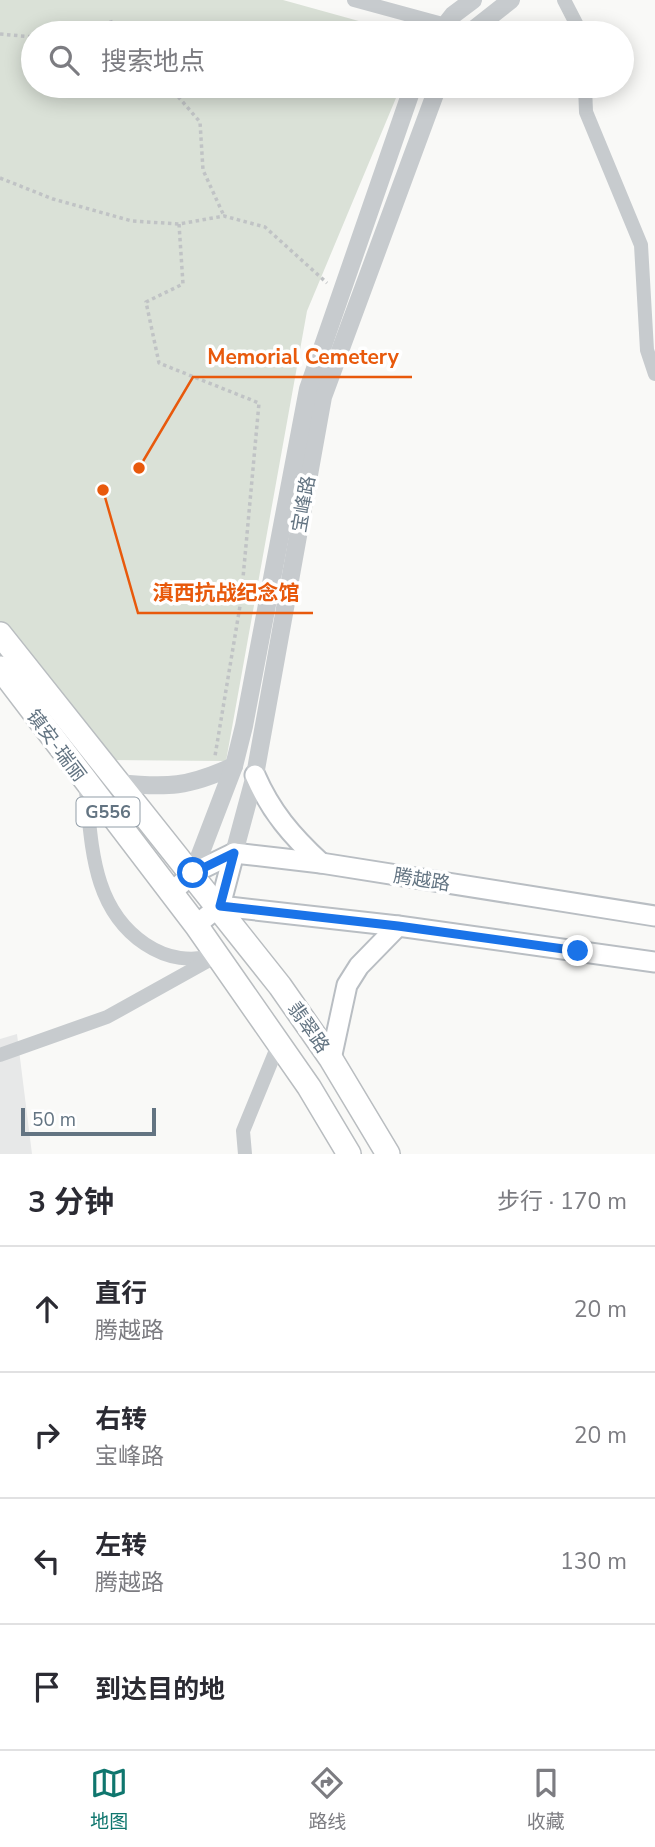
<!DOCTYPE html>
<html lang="zh">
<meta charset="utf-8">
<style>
body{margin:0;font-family:"Nunito Sans","Noto Sans SC",sans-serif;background:#f7f7f7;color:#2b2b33}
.scale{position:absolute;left:21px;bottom:18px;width:135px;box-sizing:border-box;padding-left:7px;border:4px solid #637482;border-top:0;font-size:19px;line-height:24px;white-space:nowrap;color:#637482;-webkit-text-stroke:5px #fff;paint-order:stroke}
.stop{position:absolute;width:21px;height:21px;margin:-16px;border:5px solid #1a73e8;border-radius:50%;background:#fff}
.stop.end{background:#1a73e8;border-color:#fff;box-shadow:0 2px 7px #0008}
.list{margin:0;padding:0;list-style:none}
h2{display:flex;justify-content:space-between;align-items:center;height:91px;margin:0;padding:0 28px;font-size:30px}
h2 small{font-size:23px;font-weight:400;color:#7c7c81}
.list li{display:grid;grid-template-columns:46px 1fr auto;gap:21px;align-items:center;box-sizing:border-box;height:126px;padding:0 28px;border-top:2px solid #e1e1e2}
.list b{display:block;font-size:26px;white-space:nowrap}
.list p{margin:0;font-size:23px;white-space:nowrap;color:#7c7c81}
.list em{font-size:23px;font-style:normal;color:#7c7c81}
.icon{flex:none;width:38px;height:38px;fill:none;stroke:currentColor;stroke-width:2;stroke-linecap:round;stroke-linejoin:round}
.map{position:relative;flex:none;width:655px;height:1154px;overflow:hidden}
.search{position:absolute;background:#fff;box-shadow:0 4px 18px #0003;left:21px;right:21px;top:21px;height:77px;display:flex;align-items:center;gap:18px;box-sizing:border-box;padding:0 24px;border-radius:38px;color:#7c7c81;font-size:26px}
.sheet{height:595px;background:#fff}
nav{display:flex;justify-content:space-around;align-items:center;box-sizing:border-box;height:98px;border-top:2px solid #e1e1e2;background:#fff;font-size:19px;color:#7c7c81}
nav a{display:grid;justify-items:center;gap:4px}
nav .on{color:#0f766e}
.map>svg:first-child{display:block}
.built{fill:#e7e8e8}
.green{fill:#dae1d7}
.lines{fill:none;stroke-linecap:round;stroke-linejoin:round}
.secondary-casing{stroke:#b9bec3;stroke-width:23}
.trunk-casing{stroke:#b9bdc0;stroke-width:26}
.path{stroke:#c0c3c5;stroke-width:3.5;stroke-dasharray:3.5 3.5;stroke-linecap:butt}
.minor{stroke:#c7cbce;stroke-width:14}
.tertiary{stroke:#c7cbce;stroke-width:18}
.secondary{stroke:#fff;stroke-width:19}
.trunk{stroke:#fff;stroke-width:23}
.route{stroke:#1a73e8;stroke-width:9}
.labels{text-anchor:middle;stroke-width:7;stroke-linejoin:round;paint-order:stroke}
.shield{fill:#fff;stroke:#929ea8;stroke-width:2}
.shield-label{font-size:18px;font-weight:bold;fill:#637482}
.street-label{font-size:19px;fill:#637482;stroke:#fff}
.leader{fill:none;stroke:#e8590c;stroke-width:2.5}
.callout-dot{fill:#e8590c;stroke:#fff;stroke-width:2.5}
.callout-label{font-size:21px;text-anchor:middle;font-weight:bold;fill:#e8590c;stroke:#fff;stroke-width:7;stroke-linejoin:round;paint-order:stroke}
</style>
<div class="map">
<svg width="655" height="1154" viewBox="0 0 655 1154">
<rect width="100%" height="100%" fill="#f9f9f7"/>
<!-- built -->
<path class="built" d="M17 1034 32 1154H0V1039Z"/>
<!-- green -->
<path class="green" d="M0 0H283L402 33H33V86H401L307 311 226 761 106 760 0 625Z"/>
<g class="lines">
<!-- secondary casing -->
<g class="secondary-casing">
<g id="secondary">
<path d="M255 775C271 812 292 836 321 863"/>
<path d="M171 893 193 873 234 853 321 863 655 916"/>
<path d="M220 906 398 926 655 962"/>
<path d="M196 925 220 906 234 853"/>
<path d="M331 1059 347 985 359 966 398 926"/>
</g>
</g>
<!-- trunk casing -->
<g class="trunk-casing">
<g id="trunk">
<path d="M0 634 280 986 331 1059 388 1154"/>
<path d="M0 668 196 925 309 1087 349 1154"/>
</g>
</g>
<!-- path -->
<g class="path">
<path d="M76 33 114 21 130 33"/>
<path d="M0 34 33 37"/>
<path d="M169 86 200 122 203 170 224 216"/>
<path d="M0 178 53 199 132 221 179 224 224 216 265 227 327 283"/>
<path d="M179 224 183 284 146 302 159 363 259 403 241 600 215 756"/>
</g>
<!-- minor -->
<g class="minor">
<path d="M354 0 446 25"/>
<path d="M564 0 581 33"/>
<path d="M585 86 586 112 641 245 647 350 655 374"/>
<path d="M85 782C92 841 90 907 145 944 169 960 190 961 217 956"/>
<path d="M0 1055 107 1017 206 962"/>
<path d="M245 1154 243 1131 279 1043"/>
</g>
<!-- tertiary -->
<g class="tertiary">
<path d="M439 33 453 15 473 0"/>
<path d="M469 33 511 0"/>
<path d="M118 783C168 788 188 787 234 766"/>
<path d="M234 853 255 775 323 397 438 86"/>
<path d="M193 873 234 766 244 726 308 389 413 86"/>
</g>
<!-- secondary -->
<use href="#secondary" class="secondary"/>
<!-- trunk -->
<use href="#trunk" class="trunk"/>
</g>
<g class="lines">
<!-- route -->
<path class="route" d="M193 873 234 853 220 906 398 926 578 951"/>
</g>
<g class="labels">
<!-- shield labels -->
<rect class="shield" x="76.5" y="797.5" width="63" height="29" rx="5"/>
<g class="shield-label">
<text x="108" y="818">G556</text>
</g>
<!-- street labels -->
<g class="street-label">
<text transform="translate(303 504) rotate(-80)" y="7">宝峰路</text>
<text transform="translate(57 745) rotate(53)" y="7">镇安-瑞丽</text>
<text transform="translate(422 879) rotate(9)" y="7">腾越路</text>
<text transform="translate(309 1027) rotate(55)" y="7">翡翠路</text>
</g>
</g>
<!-- callouts -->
<path class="leader" d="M139 468L193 377H412M103 490L138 613H313"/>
<g class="callout-dot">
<circle cx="139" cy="468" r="7"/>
<circle cx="103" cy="490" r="7"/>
</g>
<g class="callout-label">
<text x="303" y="364">Memorial Cemetery</text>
<text x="226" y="600">滇西抗战纪念馆</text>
</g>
</svg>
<div class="scale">50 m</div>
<div class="stop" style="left:193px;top:873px"></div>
<div class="stop end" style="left:578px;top:951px"></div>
<div class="search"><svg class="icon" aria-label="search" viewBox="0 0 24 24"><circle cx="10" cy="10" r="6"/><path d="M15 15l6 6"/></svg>搜索地点</div>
</div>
<section class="sheet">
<h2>3 分钟<small>步行 · 170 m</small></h2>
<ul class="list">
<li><svg class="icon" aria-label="ahead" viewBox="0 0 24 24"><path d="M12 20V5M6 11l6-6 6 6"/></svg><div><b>直行</b><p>腾越路</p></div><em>20 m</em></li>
<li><svg class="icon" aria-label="right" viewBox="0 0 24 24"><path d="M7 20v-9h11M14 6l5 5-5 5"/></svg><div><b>右转</b><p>宝峰路</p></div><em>20 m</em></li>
<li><svg class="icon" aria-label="left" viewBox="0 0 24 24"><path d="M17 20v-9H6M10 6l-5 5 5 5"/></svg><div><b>左转</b><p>腾越路</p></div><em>130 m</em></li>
<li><svg class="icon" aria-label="arrive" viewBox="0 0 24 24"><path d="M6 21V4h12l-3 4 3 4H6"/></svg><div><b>到达目的地</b></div></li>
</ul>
</section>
<nav>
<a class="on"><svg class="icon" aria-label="map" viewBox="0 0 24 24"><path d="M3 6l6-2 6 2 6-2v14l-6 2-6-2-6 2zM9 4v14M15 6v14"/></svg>地图</a>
<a><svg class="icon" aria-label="directions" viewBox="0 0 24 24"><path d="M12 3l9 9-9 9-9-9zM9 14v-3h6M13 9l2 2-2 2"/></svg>路线</a>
<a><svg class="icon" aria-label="saved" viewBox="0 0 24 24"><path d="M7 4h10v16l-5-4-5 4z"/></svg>收藏</a>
</nav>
